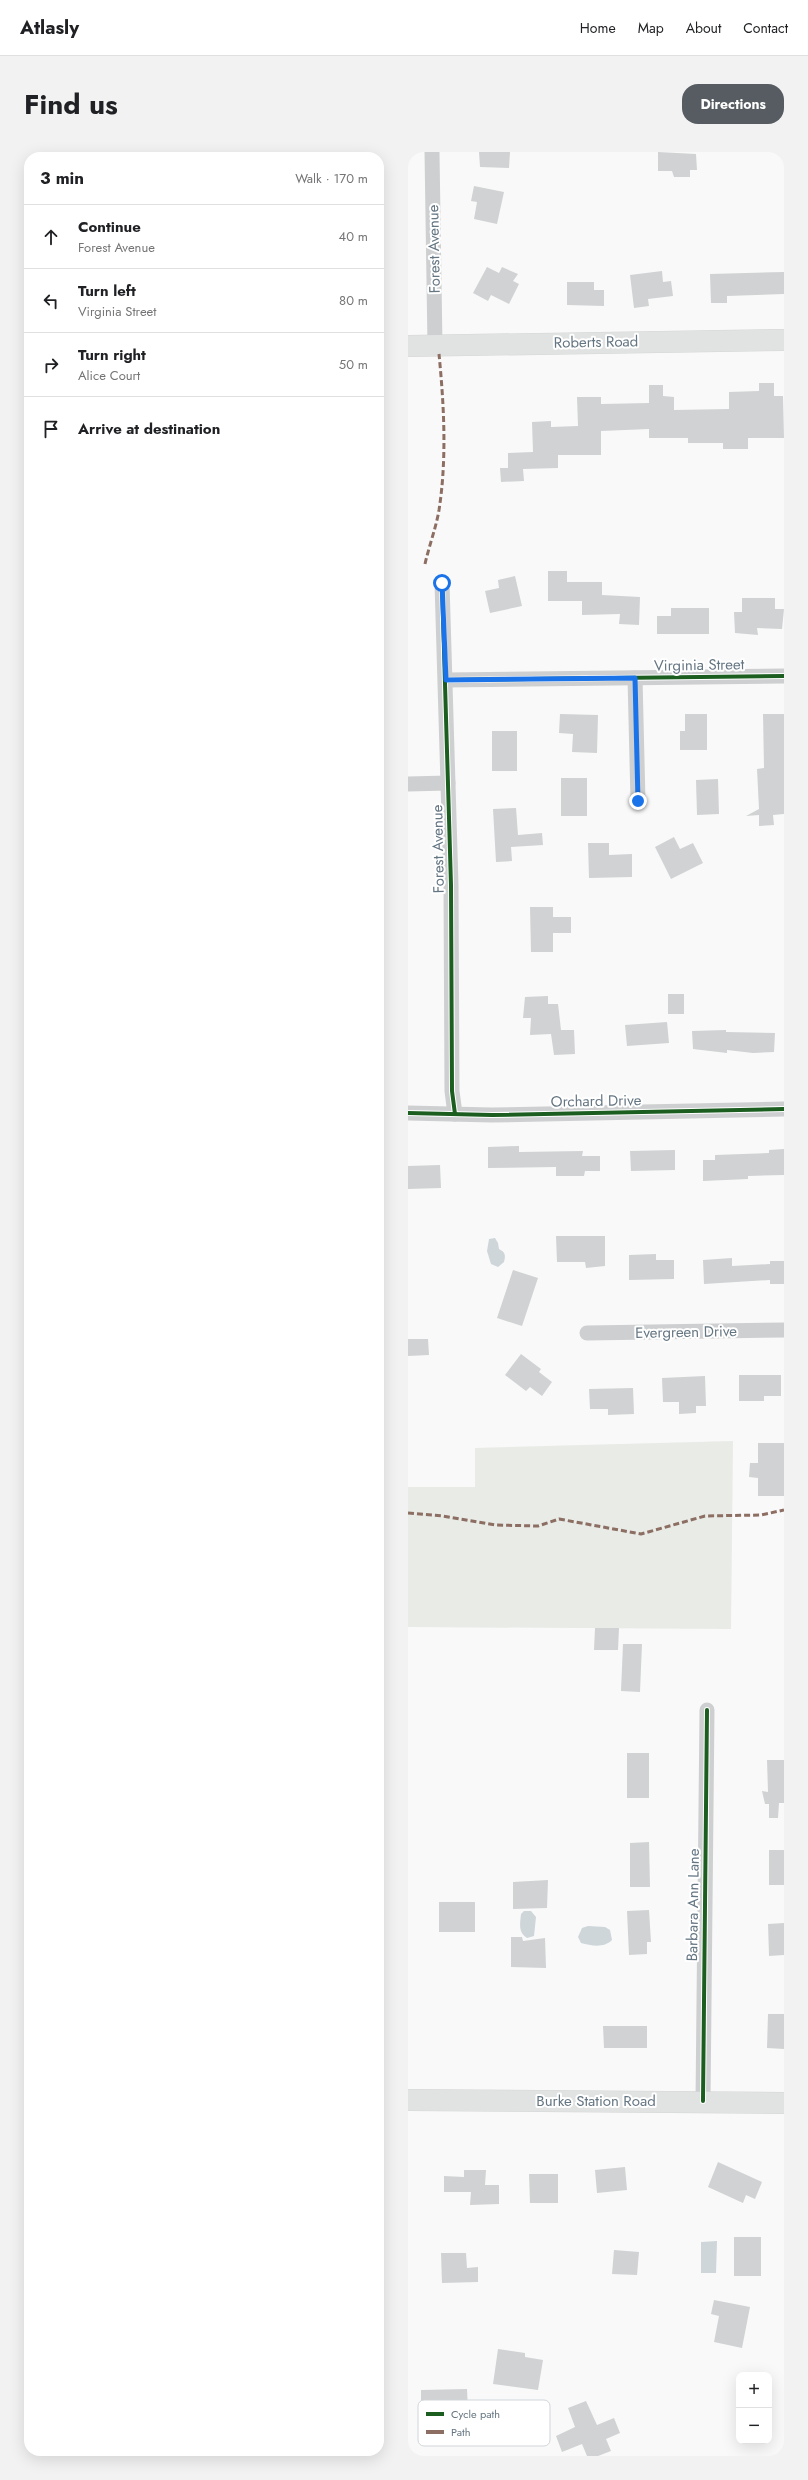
<!DOCTYPE html>
<meta charset="utf-8">
<style>
body{margin:0;font-family:Jost,sans-serif;background:#f2f2f2;color:#202124}
.controls{position:absolute;right:12px;bottom:12px;display:grid;overflow:hidden;border-radius:8px;box-shadow:0 4px 16px #0002}
.controls button{width:36px;height:36px;display:grid;place-items:center;padding:0;border:0;border-bottom:1px solid #e0e0e0;background:#fff;color:#202124;font:20px sans-serif}
.stop{position:absolute;width:12px;height:12px;margin:-9px;border:3px solid #1a73e8;border-radius:50%;background:#fff}
.stop.end{background:#1a73e8;border-color:#fff;box-shadow:0 1px 4px #0008}
.list{margin:0;padding:0;list-style:none}
h2{display:flex;justify-content:space-between;align-items:center;height:52px;margin:0;padding:0 16px;font-size:17px}
h2 small{font-size:13px;font-weight:400;color:#757577}
.list li{display:grid;grid-template-columns:26px 1fr auto;gap:12px;align-items:center;box-sizing:border-box;height:64px;padding:0 16px;border-top:1px solid #e0e0e0}
.list b{display:block;font-size:15px;white-space:nowrap}
.list p{margin:0;font-size:13px;white-space:nowrap;color:#757577}
.list em{font-size:13px;font-style:normal;color:#757577}
.icon{flex:none;width:22px;height:22px;fill:none;stroke:currentColor;stroke-width:2;stroke-linecap:round;stroke-linejoin:round}
.map{position:relative;flex:none;width:376px;height:2304px;overflow:hidden;border-radius:16px}
header{display:flex;align-items:center;gap:24px;box-sizing:border-box;height:56px;padding:0 20px;background:#fff;border-bottom:1px solid #e0e0e0}
header strong{font-size:19px}
nav{display:flex;gap:22px;margin-inline-start:auto;font-size:14px}
.intro{display:flex;align-items:center;justify-content:space-between;box-sizing:border-box;height:96px;padding:0 24px}
h1{margin:0;font-size:28px}
.button{padding:10px 18px;border-radius:16px;background:#565c61;color:#fff;font-size:14px;font-weight:700}
main{display:flex;gap:24px;padding:0 24px}
aside{flex:1;background:#fff;border-radius:16px;box-shadow:0 4px 16px #0002}
.map>svg:first-child{display:block}
.green{fill:#e8ebe6}
.water{fill:#ced6d9}
.building{fill:#d0d2d3}
.lines{fill:none;stroke-linecap:round;stroke-linejoin:round}
.secondary-casing{stroke:#d5d6d7;stroke-width:22}
.street{stroke:#cecfd0;stroke-width:15}
.secondary{stroke:#e1e2e2;stroke-width:21}
.quiet{stroke:#8d6e63;stroke-width:3;stroke-dasharray:6 3;stroke-linecap:butt}
.cycleway-casing{stroke:#fff;stroke-width:6}
.cycleway{stroke:#1b5e20;stroke-width:4}
.route{stroke:#1a73e8;stroke-width:5}
.labels{text-anchor:middle;stroke-width:4;stroke-linejoin:round;paint-order:stroke}
.street-label{font-size:15px;fill:#657683;stroke:#fff}
.key{fill:#fff;stroke:#d1d6da;stroke-width:1}
.key-label{font-size:11px;fill:#657683}
</style>
<header>
<strong>Atlasly</strong>
<nav><a>Home</a><a>Map</a><a>About</a><a>Contact</a></nav>
</header>
<div class="intro"><h1>Find us</h1><a class="button">Directions</a></div>
<main>
<aside>
<h2>3 min<small>Walk · 170 m</small></h2>
<ul class="list">
<li><svg class="icon" aria-label="ahead" viewBox="0 0 24 24"><path d="M12 20V5M6 11l6-6 6 6"/></svg><div><b>Continue</b><p>Forest Avenue</p></div><em>40 m</em></li>
<li><svg class="icon" aria-label="left" viewBox="0 0 24 24"><path d="M17 20v-9H6M10 6l-5 5 5 5"/></svg><div><b>Turn left</b><p>Virginia Street</p></div><em>80 m</em></li>
<li><svg class="icon" aria-label="right" viewBox="0 0 24 24"><path d="M7 20v-9h11M14 6l5 5-5 5"/></svg><div><b>Turn right</b><p>Alice Court</p></div><em>50 m</em></li>
<li><svg class="icon" aria-label="arrive" viewBox="0 0 24 24"><path d="M6 21V4h12l-3 4 3 4H6"/></svg><div><b>Arrive at destination</b></div></li>
</ul>
</aside>
<div class="map">
<svg width="376" height="2304" viewBox="0 0 376 2304">
<rect width="100%" height="100%" fill="#f9f9f9"/>
<!-- green -->
<path class="green" d="M325 1289 323 1477 0 1475V1335H67V1296Z"/>
<!-- water -->
<g class="water">
<path d="M87 1086 90 1091 91 1097C97 1100 98 1103 96 1110L90 1115 83 1112 79 1099 81 1087Z"/>
<path d="M116 1759H123L128 1765 126 1784 119 1786C110 1780 112 1772 113 1762Z"/>
<path d="M180 1774 197 1775 202 1778 204 1788C196 1796 184 1794 173 1791L170 1785 174 1776Z"/>
<path d="M309 2089 308 2121H293V2090Z"/>
</g>
<!-- building -->
<g class="building">
<path d="M71 0H102L101 16 72 15Z"/>
<path d="M250 0 288 2 289 18H282V25H266L264 19H250Z"/>
<path d="M66 34 96 40 89 72 66 67 69 50 63 49Z"/>
<path d="M79 115 91 121 94 115 110 122 105 129 111 132 101 152 83 143 80 149 65 141Z"/>
<path d="M254 119 255 130 263 129 265 144 240 147 241 154 226 156 222 123Z"/>
<path d="M376 120V142L319 144V151H303L302 122Z"/>
<path d="M159 130H186V138H196V154L159 153Z"/>
<path d="M351 231H366V244H375L376 286H340V297H315V291H280V286H241V277L193 279V303H150V316L115 317 116 329 93 330 92 316H100V301L125 300 124 270 143 269V275L170 274 169 245H193V252L241 251V233H255V244L266 245V258L321 257V240L351 239Z"/>
<path d="M140 419H159V430H194V443L232 445 231 473 211 472 212 462 174 463V449H140Z"/>
<path d="M107 424 114 454 82 461 77 439 91 436 90 428Z"/>
<path d="M334 446H367V457H376L374 477 349 476 350 483 327 481 326 460H334Z"/>
<path d="M263 456H301V482H249V464H263Z"/>
<path d="M152 562 190 563 189 601 164 600 165 582 151 581Z"/>
<path d="M277 562H299V598H272V579H277Z"/>
<path d="M355 562H376V662L365 663 366 673 351 674V663L338 664 351 657 349 617 356 616Z"/>
<rect x="84" y="579" width="25" height="40"/>
<rect x="153" y="626" width="26" height="38"/>
<path d="M310 627 311 662 289 663 288 628Z"/>
<path d="M108 656 110 683 134 681 135 693 103 695 104 709 88 710 85 657Z"/>
<path d="M266 685 272 697 285 691 295 711 263 727 247 695Z"/>
<path d="M180 691H201V703L224 702V725L181 726Z"/>
<path d="M122 755H145V765H163V781H145V800H123Z"/>
<rect x="260" y="842" width="16" height="20"/>
<path d="M140 844V852H150L153 878H166L167 902 146 903 143 882 122 883 123 866H115L117 845Z"/>
<path d="M259 870 261 891 219 894 217 873Z"/>
<path d="M318 878V880L367 881 366 900 345 901 319 898V901L285 897 284 879Z"/>
<path d="M111 994V1000L175 999 174 1004H192V1019H177L176 1024H148V1015L80 1016V995Z"/>
<path d="M376 997V1023L340 1024V1027L295 1029V1008H307V1003L361 1001V998Z"/>
<path d="M267 998V1018L223 1019 222 999Z"/>
<path d="M32 1013 33 1036 0 1037V1014Z"/>
<path d="M148 1084H197V1114L178 1116 177 1110H149Z"/>
<path d="M248 1102V1108H266V1127L221 1128V1103Z"/>
<path d="M324 1106V1114L362 1112V1109H376V1132H362V1128L296 1132 295 1108Z"/>
<path d="M105 1118 130 1126 114 1174 89 1166Z"/>
<path d="M0 1187H20L21 1203 0 1204Z"/>
<path d="M113 1202 133 1217 131 1220 144 1230 134 1244 122 1235 118 1239 97 1223Z"/>
<path d="M331 1223H373V1244H356V1249H331Z"/>
<path d="M297 1224 298 1254H288V1261L271 1262V1250H255L254 1226Z"/>
<path d="M225 1236 226 1262 200 1263V1257H182L181 1237Z"/>
<path d="M350 1291H376V1344H350V1326L341 1325 342 1311H350Z"/>
<path d="M187 1476H211L210 1498H186Z"/>
<path d="M215 1492H234L232 1540 213 1539Z"/>
<rect x="219" y="1601" width="22" height="45"/>
<path d="M359 1608H376V1651H371L370 1666H361V1652H357L354 1639 360 1640Z"/>
<path d="M241 1690 242 1735H222V1691Z"/>
<rect x="361" y="1698" width="15" height="35"/>
<path d="M140 1728 139 1756 105 1757V1730Z"/>
<rect x="31" y="1750" width="36" height="30"/>
<path d="M241 1758 243 1790H239V1802L221 1803 219 1759Z"/>
<path d="M376 1771V1803L361 1804 360 1772Z"/>
<path d="M103 1785H114L115 1789 137 1786 138 1816 103 1815Z"/>
<path d="M360 1862H376V1897L359 1896Z"/>
<path d="M195 1874H239V1896H196Z"/>
<path d="M310 2010 354 2030 347 2047 338 2043 335 2051 300 2035Z"/>
<path d="M217 2015 219 2038 189 2041 187 2018Z"/>
<path d="M56 2018H78L77 2033H91V2052L62 2053 63 2040H36V2024L56 2025Z"/>
<path d="M121 2022H150V2051H122Z"/>
<rect x="326" y="2085" width="27" height="39"/>
<path d="M206 2098 231 2100 229 2123 204 2122Z"/>
<path d="M33 2101H58L59 2116 70 2115V2130L34 2131Z"/>
<path d="M306 2148 342 2155 334 2196 306 2190 311 2164 303 2162Z"/>
<path d="M90 2197 117 2201V2205L135 2208 130 2238 85 2232Z"/>
<path d="M59 2237 60 2259 13 2260V2238Z"/>
<path d="M178 2249 189 2273 206 2266 212 2281 198 2287 203 2299 190 2304H179L174 2292 154 2300 148 2284 167 2275 160 2256Z"/>
</g>
<g class="lines">
<!-- secondary casing -->
<g class="secondary-casing">
<g id="secondary">
<path d="M0 194 376 188"/>
<path d="M0 1948 376 1951"/>
</g>
</g>
<!-- street -->
<g class="street">
<path d="M24 0 27 194"/>
<path d="M34 431 43 733 44 939 47 962"/>
<path d="M227 526 230 649"/>
<path d="M38 528 376 524"/>
<path d="M0 632 40 631"/>
<path d="M0 961 84 963 376 957"/>
<path d="M179 1181 376 1178"/>
<path d="M295 1949 299 1558"/>
</g>
<!-- secondary -->
<use href="#secondary" class="secondary"/>
<!-- quiet -->
<g class="quiet">
<path d="M17 412C21 394 28 376 31 358 39 307 36 253 31 202"/>
<path d="M0 1361 35 1364 87 1373 130 1374 151 1367 233 1382 297 1364 353 1363 376 1358"/>
</g>
<!-- cycleway casing -->
<g class="cycleway-casing">
<g id="cycleway">
<path d="M34 431 43 733 44 939 47 962"/>
<path d="M38 528 376 524"/>
<path d="M0 961 84 963 376 957"/>
<path d="M295 1949 299 1558"/>
</g>
</g>
<!-- cycleway -->
<use href="#cycleway" class="cycleway"/>
</g>
<g class="lines">
<!-- route -->
<path class="route" d="M34 431 38 528 227 526 230 649"/>
</g>
<g class="labels">
<!-- street labels -->
<g class="street-label">
<text transform="translate(26 97) rotate(-91)" y="5">Forest Avenue</text>
<text transform="translate(188 190) rotate(-1)" y="5">Roberts Road</text>
<text transform="translate(291 513) rotate(-1)" y="5">Virginia Street</text>
<text transform="translate(30 697) rotate(-91)" y="5">Forest Avenue</text>
<text transform="translate(188 949) rotate(-1)" y="5">Orchard Drive</text>
<text transform="translate(278 1180) rotate(-1)" y="5">Evergreen Drive</text>
<text transform="translate(285 1753) rotate(-89)" y="5">Barbara Ann Lane</text>
<text x="188" y="1954">Burke Station Road</text>
</g>
</g>
<!-- legend -->
<rect x="10" y="2248" width="132" height="46" rx="6" class="key"/>
<rect x="18" y="2260" width="18" height="4" fill="#1b5e20"/>
<rect x="18" y="2278" width="18" height="4" fill="#8d6e63"/>
<g class="key-label">
<text x="43" y="2266">Cycle path</text>
<text x="43" y="2284">Path</text>
</g>
</svg>
<div class="controls">
<button>+</button>
<button>−</button>
</div>
<div class="stop" style="left:34px;top:431px"></div>
<div class="stop end" style="left:230px;top:649px"></div>
</div>
</main>
